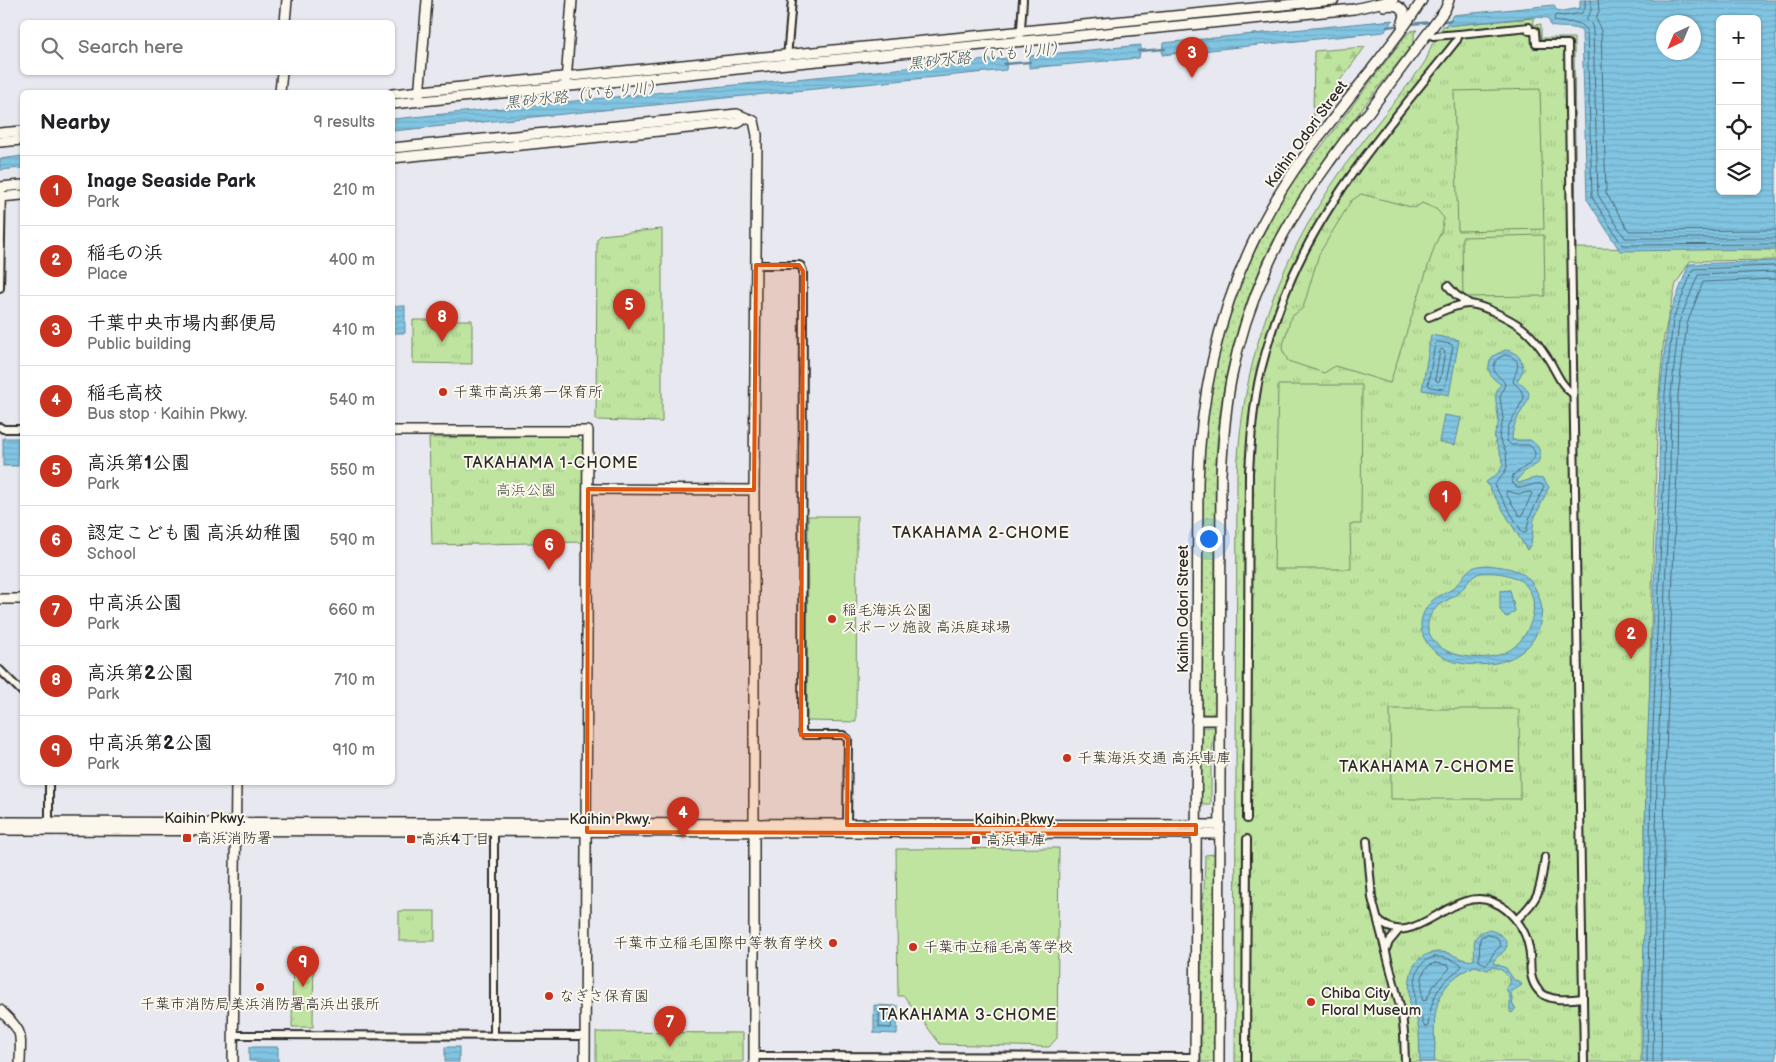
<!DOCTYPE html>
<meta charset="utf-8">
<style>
body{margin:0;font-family:"Balsamiq Sans","Klee One",sans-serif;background:#f6f6f6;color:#202124}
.controls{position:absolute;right:15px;top:15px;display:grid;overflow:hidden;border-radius:8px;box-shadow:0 1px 4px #0004}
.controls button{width:45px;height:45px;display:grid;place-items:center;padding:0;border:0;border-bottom:1px solid #e0e0e0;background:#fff;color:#202124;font:25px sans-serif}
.compass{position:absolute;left:1656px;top:15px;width:45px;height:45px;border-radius:50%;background:#fff;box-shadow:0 1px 4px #0004;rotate:224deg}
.you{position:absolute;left:1208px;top:538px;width:18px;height:18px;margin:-12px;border:4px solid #fff;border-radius:50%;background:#1a73e8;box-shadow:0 0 0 8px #1a73e833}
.badge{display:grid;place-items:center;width:32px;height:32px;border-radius:50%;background:#c8321e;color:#fff;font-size:16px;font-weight:700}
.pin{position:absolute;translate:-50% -41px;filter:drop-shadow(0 1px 2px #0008)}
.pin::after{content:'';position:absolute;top:26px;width:18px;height:15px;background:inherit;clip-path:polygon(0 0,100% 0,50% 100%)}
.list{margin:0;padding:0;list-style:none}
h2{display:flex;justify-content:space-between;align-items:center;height:65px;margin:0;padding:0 20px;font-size:21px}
h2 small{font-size:16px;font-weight:400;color:#757577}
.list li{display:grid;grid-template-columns:32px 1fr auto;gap:15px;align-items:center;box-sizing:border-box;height:70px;padding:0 20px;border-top:1px solid #e0e0e0}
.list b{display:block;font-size:19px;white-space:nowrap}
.list p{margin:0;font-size:16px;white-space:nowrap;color:#757577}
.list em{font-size:16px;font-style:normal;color:#757577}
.icon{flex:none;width:28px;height:28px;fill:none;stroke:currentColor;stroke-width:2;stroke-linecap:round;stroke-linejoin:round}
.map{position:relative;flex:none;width:1776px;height:1062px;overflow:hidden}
.search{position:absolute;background:#fff;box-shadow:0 1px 4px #0004;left:20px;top:20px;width:375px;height:55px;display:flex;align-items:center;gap:12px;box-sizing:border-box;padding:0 18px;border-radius:8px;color:#757577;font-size:19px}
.panel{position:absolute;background:#fff;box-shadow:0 1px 4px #0004;left:20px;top:90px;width:375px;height:695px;border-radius:8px}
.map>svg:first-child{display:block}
.grass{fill:url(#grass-dots);stroke:#748865}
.forest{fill:url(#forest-firs);stroke:#748865}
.park{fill:url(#park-tufts);stroke:#748865}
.pitch{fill:#bee49f;stroke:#748865}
.water{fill:url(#water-rules);stroke:#5f8799;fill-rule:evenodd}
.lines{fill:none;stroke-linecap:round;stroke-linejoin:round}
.shore{stroke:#4d6974;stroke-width:1}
.stream{stroke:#5f8799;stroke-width:2.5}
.street-casing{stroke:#2b2b2b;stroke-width:10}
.secondary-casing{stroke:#2b2b2b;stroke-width:12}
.street{stroke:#fbf7ec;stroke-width:6}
.secondary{stroke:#fbf7ec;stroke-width:9}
.marked{fill:#df570e;fill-opacity:0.2;stroke:#df570e;stroke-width:4;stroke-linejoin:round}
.poi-dot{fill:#c8321e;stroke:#fbf7ec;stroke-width:2}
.labels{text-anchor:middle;stroke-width:4;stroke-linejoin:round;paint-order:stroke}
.street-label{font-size:15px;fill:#2b2b2b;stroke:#fbf7ec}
.poi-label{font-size:15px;fill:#2b2b2b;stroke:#fbf7ec;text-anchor:start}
.park-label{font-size:15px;fill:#505948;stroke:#fbf7ec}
.water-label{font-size:16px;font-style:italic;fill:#455962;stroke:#fbf7ec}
.neighbourhood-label{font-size:16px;letter-spacing:1px;fill:#2b2b2b;stroke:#fbf7ec}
</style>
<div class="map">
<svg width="1776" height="1062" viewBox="0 0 1776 1062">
<defs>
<pattern id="grass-dots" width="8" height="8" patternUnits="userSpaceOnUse" patternTransform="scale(1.25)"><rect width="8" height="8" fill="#bee49f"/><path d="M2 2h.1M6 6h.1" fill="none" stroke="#a3c489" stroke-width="1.8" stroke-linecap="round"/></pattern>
<pattern id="forest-firs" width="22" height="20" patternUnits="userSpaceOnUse" patternTransform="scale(1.25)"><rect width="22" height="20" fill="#bee49f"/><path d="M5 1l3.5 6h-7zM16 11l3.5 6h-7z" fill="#a3c489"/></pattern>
<pattern id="park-tufts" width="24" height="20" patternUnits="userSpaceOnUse" patternTransform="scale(1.25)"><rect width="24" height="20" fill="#bee49f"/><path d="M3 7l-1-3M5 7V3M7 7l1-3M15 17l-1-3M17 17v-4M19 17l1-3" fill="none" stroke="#a3c489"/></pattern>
<pattern id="water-rules" width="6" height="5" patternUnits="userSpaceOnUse" patternTransform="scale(1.25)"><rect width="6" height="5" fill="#81c5e2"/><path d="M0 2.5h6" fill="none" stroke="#70a9c2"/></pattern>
</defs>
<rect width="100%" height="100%" fill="#e8e9f0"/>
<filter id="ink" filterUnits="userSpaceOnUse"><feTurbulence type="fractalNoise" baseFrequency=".02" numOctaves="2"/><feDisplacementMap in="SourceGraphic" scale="10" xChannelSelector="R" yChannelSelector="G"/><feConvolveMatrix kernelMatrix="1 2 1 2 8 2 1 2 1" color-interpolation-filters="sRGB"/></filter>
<g filter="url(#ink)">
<!-- grass -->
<g class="grass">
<path d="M1417 30 1414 34V42C1368 101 1320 159 1283 223 1245 289 1222 368 1217 443 1214 481 1216 519 1215 557 1215 609 1215 661 1215 712L1213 714H1203L1202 712V483L1206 420 1215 368 1223 336 1234 301 1248 264 1275 211 1295 178 1321 147 1406 35 1411 31Z"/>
<path d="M1203 727H1214L1215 729 1211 757V805H1201L1202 729Z"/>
<path d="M1215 854 1214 1062H1201V926L1204 892 1205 855Z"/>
</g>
<!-- forest -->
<path class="forest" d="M1365 47 1313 117 1314 51Z"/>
<!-- park -->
<g class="park">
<path d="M1533 18 1534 25 1541 24V38H1574L1576 248 1776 250V260L1690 261 1676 284 1664 336 1658 407 1650 655 1649 738 1645 823 1646 921 1641 1008V1062H1235L1237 473C1243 349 1283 248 1357 149 1374 126 1393 104 1411 81 1416 74 1422 67 1426 60 1428 56 1429 52 1430 49 1433 41 1439 34 1443 26Z"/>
<path d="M662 229V422L596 420 597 239 601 235Z"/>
<path d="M413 320H472V364L413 363Z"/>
<path d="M576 436 583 442 582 542 432 545 429 438Z"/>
<rect x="399" y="911" width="36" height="30"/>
<path d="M293 947 314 948 313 1027H292Z"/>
<path d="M596 1032 743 1033V1062H596Z"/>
</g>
<!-- pitch -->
<g class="pitch">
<path d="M1540 89 1544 229 1458 231 1454 91Z"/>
<path d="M1361 194 1415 208 1422 203 1436 209 1444 218 1441 232 1435 245 1390 383 1335 366 1324 373 1288 361 1282 349 1291 317 1303 308 1319 254 1351 201Z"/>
<path d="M1544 235 1545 296 1463 297 1462 237Z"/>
<path d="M1278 385H1362L1361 524H1350L1351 569H1274Z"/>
<path d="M808 516H857L856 722 807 721Z"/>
<path d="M1390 709H1519L1520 799H1391Z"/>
<path d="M1059 848 1057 1038 1049 1047 940 1044 904 996H898L896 849Z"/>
</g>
<!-- water -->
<g class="water">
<path d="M1580 0H1776V249L1620 251 1587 199 1582 31C1570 25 1564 29 1551 26L1548 18 1535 17 1445 26 1453 15 1554 5 1556 10 1563 11 1580 8ZM1720 19H1757V191H1720ZM1664 22H1694V52H1664Z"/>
<path d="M1393 20 1384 32 1162 55 1163 43Z"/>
<path d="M1141 45 1139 58 1029 68V56Z"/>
<path d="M1007 58 1006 70 393 131V119Z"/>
<path d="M22 156V168L0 170V159Z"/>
<path d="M1776 261V1062H1642L1646 775 1659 469 1660 394 1668 319 1689 264Z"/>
<rect x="393" y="306" width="12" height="27"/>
<path d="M1431 335 1459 340 1449 395 1422 390Z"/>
<path d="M1505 350C1517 351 1523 359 1523 371L1517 381C1538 392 1526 403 1518 417 1514 424 1512 432 1512 440H1530C1540 446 1543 454 1537 464L1524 472 1516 481 1519 483 1535 478 1543 479 1549 487 1534 519 1531 544 1527 550 1486 482C1510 466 1503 463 1495 440 1493 435 1497 430 1498 425 1500 410 1490 397 1501 384 1489 378 1485 367 1493 356Z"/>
<path d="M1444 415 1461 418 1455 445 1439 442Z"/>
<rect x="3" y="438" width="15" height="28"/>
<path d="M1488 565C1499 567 1511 567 1521 573 1530 578 1536 588 1539 597 1543 607 1542 616 1539 627 1529 660 1491 669 1460 663 1432 658 1407 630 1430 603 1436 596 1445 594 1452 589 1468 576 1462 566 1488 565ZM1480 573C1492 572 1507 573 1518 579 1546 595 1532 636 1510 650 1495 659 1474 659 1458 655 1436 650 1416 628 1436 608 1442 601 1452 599 1458 593 1467 586 1469 577 1480 573Z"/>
<path d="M1510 590 1515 611 1508 617 1505 616 1500 610V591Z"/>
<path d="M1487 930C1496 930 1514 940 1504 951 1500 956 1496 956 1493 963L1506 968 1514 980 1519 981 1522 985 1511 992 1513 1006 1516 1008 1512 1013 1510 1012V998L1506 988 1511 982C1507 973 1501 968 1492 967L1487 970 1475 966C1437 981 1432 1010 1435 1046 1435 1052 1434 1057 1435 1062H1420L1419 1032 1416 1014 1410 1010C1410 998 1408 985 1411 974 1414 957 1432 949 1448 953 1457 956 1465 962 1474 960 1476 944 1469 936 1487 930Z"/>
<path d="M874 1005 898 1006 897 1034 874 1033Z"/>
<path d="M249 1047H278V1062L249 1061Z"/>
<rect x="445" y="1047" width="14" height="15"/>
</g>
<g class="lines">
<!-- shore -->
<g class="shore">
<path d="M1585 0V8L1582 13 1564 16 1556 15 1554 18 1555 21C1567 25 1578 18 1587 30L1592 197 1622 245 1776 244"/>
<path d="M1591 0V11L1586 19 1592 25 1593 31 1598 195 1625 238H1776"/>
<path d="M1598 0 1599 11 1596 18 1601 31 1606 193 1629 231 1776 230"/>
<path d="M1438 342 1451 344 1453 346 1445 387 1443 389 1430 387 1428 385 1435 344Z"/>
<path d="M1442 349 1445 352 1440 380 1438 382 1435 379 1440 351Z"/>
<path d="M1505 355C1526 359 1515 371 1513 382L1521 390 1524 398 1508 427 1507 441 1511 445H1529C1546 458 1522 468 1513 475L1512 482C1519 494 1531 482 1541 484L1544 487 1530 516 1526 532 1524 533 1522 532 1494 485 1503 475 1507 467 1506 452 1499 438 1503 419 1500 397 1505 384C1500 374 1488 374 1497 359Z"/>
<path d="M1507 491 1518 494 1530 492 1532 493 1522 516 1519 515 1506 494Z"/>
<path d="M1488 935 1497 937 1501 946 1494 952 1488 963 1485 964 1479 961 1480 939 1481 937Z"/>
<path d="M1434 957C1444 956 1452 960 1461 964L1462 966C1458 971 1452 974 1447 979 1434 991 1430 1008 1428 1026L1425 1027C1420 1021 1424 1015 1415 1006 1415 987 1411 963 1434 957Z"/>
<path d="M1435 963 1448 965 1450 968 1434 985 1426 1000 1423 1001 1422 999C1422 985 1418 968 1435 963Z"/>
<path d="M882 1010 892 1012 891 1028 879 1027V1013Z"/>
<path d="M1647 1062 1651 775 1664 469 1665 394 1673 320 1693 269 1776 266"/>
<path d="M1653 1062 1657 776 1670 469 1671 394 1679 322 1698 275 1776 272"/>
<path d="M1661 1062 1665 776 1677 470 1678 395 1687 324 1703 282 1776 279"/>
</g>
<!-- stream -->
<g class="stream">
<path d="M1439 22 1451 20"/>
<path d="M1409 24 1433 22"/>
<path d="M1387 27 1401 25"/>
<path d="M1138 51 1165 49"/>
<path d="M1004 64 1030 62"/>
</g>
<!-- street casing -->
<g class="street-casing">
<g id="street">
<path d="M1459 34 1529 27V31H1535L1536 44H1568L1584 1062"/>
<path d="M1020 42 1023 0"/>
<path d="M787 58 792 0"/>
<path d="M756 265H799L801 266 803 271 802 731 805 735H843L848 739 847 825"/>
<path d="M1448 286 1456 295 1470 304"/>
<path d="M0 288 2 187"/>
<path d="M1429 317C1441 312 1456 304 1469 304 1476 304 1485 308 1492 311 1519 323 1531 332 1547 357 1556 370 1560 385 1573 394"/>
<path d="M0 427 3 429H22"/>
<path d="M0 670 22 692"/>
<path d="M1247 819 1249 472C1251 438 1253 403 1261 370 1271 330 1285 289 1304 252 1343 176 1404 107 1457 40L1459 34 1433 36"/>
<path d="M49 826V782"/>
<path d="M1367 841 1372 898 1402 1014 1404 1033 1405 1062"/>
<path d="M1378 920C1414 954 1452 884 1493 902 1511 909 1526 929 1529 948 1531 957 1530 966 1531 974 1536 1002 1560 1001 1583 998"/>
<path d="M1516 920C1541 897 1540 890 1545 857"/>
<path d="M1386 949 1389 942 1399 930"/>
<path d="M233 1035 585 1036"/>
<path d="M494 1036V832"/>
<path d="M754 1056 1195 1057"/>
<path d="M1246 1062 1247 839"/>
</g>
</g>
<!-- secondary casing -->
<g class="secondary-casing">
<g id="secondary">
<path d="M1384 6C1394 4 1402 5 1405 16L1402 25"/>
<path d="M285 22 287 0"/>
<path d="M566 82 572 0"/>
<path d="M280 92 282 72"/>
<path d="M392 94 1334 0"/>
<path d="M419 97 427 0"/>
<path d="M392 104 787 64 1354 9 1393 0"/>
<path d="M0 133 22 131"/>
<path d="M0 142 22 140"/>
<path d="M392 148 737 114 754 121 757 135 754 490V1062"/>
<path d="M392 158 738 123 743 118"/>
<path d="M0 187 22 185"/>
<path d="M0 197 22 195"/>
<path d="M392 431H588L585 1062"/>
<path d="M588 489 754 490"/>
<path d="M0 599H22"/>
<path d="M1196 720H1220"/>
<path d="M0 822 1220 825"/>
<path d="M0 830 832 832 1220 834"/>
<path d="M0 1010C23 1033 21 1030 20 1062"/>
<path d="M233 1062 236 782"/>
<path d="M1195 1062 1198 483C1201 362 1235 249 1308 151 1331 121 1355 91 1378 61 1393 41 1409 22 1422 0"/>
<path d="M1219 1062 1221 474C1223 443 1225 411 1231 380 1246 302 1281 227 1328 164 1341 146 1353 128 1368 113L1445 10 1449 0"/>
</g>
</g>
<!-- street -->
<use href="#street" class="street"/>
<!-- secondary -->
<use href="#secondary" class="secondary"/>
</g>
</g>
<!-- marked area -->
<path class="marked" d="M756 265H799L803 271 801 735H843L848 739 847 825H1196V834L587 832 588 489 754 490Z"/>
<!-- markers -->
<g class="poi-dot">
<circle cx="443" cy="392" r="5"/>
<circle cx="832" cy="619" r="5"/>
<circle cx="1067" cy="758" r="5"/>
<rect x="182" y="833" width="10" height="10" rx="2.5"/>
<rect x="406" y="834" width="10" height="10" rx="2.5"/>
<rect x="971" y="835" width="10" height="10" rx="2.5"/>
<circle cx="833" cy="943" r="5"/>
<circle cx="913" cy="947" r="5"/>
<circle cx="260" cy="987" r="5"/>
<circle cx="549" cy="996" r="5"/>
<circle cx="1311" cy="1002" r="5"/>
</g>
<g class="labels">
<!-- street labels -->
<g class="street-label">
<text transform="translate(1306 134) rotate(-54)" y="5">Kaihin Odori Street</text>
<text transform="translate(1183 609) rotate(-90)" y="5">Kaihin Odori Street</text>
<text x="205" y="823">Kaihin Pkwy.</text>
<text x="610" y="824">Kaihin Pkwy.</text>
<text x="1015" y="824">Kaihin Pkwy.</text>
</g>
<!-- poi labels -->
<g class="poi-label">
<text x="453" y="397">千葉市高浜第一保育所</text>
<text x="842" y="615">稲毛海浜公園<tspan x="842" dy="17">スポーツ施設 高浜庭球場</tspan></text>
<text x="1077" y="763">千葉海浜交通 高浜車庫</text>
<text x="197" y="843">高浜消防署</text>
<text x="421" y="844">高浜4丁目</text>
<text x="986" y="845">高浜車庫</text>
<text x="823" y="948" text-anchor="end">千葉市立稲毛国際中等教育学校</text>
<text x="923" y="952">千葉市立稲毛高等学校</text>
<text x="1321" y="998">Chiba City<tspan x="1321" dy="17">Floral Museum</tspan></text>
<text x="559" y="1001">なぎさ保育園</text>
<text x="260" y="1009" text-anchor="middle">千葉市消防局美浜消防署高浜出張所</text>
</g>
<!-- park labels -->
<g class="park-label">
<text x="526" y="495">高浜公園</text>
</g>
<!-- water labels -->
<g class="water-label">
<text transform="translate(987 55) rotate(-6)" y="6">黒砂水路（いもり川）</text>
<text transform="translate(584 94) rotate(-6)" y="6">黒砂水路（いもり川）</text>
</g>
<!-- neighbourhood labels -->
<g class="neighbourhood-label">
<text x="551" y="468">TAKAHAMA 1-CHOME</text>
<text x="981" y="538">TAKAHAMA 2-CHOME</text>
<text x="1427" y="772">TAKAHAMA 7-CHOME</text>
<text x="968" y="1020">TAKAHAMA 3-CHOME</text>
</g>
</g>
</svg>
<div class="controls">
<button>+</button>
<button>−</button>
<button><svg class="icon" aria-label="locate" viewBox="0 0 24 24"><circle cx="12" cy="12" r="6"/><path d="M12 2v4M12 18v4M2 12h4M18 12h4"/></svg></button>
<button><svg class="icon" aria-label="layers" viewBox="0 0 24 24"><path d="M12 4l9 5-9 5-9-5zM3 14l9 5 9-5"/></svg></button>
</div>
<svg class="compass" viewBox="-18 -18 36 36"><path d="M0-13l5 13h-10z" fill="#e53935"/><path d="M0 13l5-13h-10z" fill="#757577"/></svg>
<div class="you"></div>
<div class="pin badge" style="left:1445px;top:522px">1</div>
<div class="pin badge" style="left:1631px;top:659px">2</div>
<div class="pin badge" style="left:1192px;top:78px">3</div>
<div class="pin badge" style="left:683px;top:838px">4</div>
<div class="pin badge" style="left:629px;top:330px">5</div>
<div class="pin badge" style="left:549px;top:570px">6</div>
<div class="pin badge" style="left:670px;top:1047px">7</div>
<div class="pin badge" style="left:442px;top:342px">8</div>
<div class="pin badge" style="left:303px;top:987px">9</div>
<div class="search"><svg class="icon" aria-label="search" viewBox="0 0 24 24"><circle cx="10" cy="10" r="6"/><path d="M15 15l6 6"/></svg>Search here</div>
<section class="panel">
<h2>Nearby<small>9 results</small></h2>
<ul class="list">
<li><span class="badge">1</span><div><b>Inage Seaside Park</b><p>Park</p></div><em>210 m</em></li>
<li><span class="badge">2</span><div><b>稲毛の浜</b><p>Place</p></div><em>400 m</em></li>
<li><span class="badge">3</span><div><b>千葉中央市場内郵便局</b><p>Public building</p></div><em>410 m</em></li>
<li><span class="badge">4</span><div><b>稲毛高校</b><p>Bus stop · Kaihin Pkwy.</p></div><em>540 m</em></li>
<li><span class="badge">5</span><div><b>高浜第1公園</b><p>Park</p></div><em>550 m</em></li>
<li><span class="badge">6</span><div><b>認定こども園 高浜幼稚園</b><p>School</p></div><em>590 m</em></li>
<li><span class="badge">7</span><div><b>中高浜公園</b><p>Park</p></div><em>660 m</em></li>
<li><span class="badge">8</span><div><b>高浜第2公園</b><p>Park</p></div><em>710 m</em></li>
<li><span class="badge">9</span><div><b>中高浜第2公園</b><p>Park</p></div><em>910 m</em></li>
</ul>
</section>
</div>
